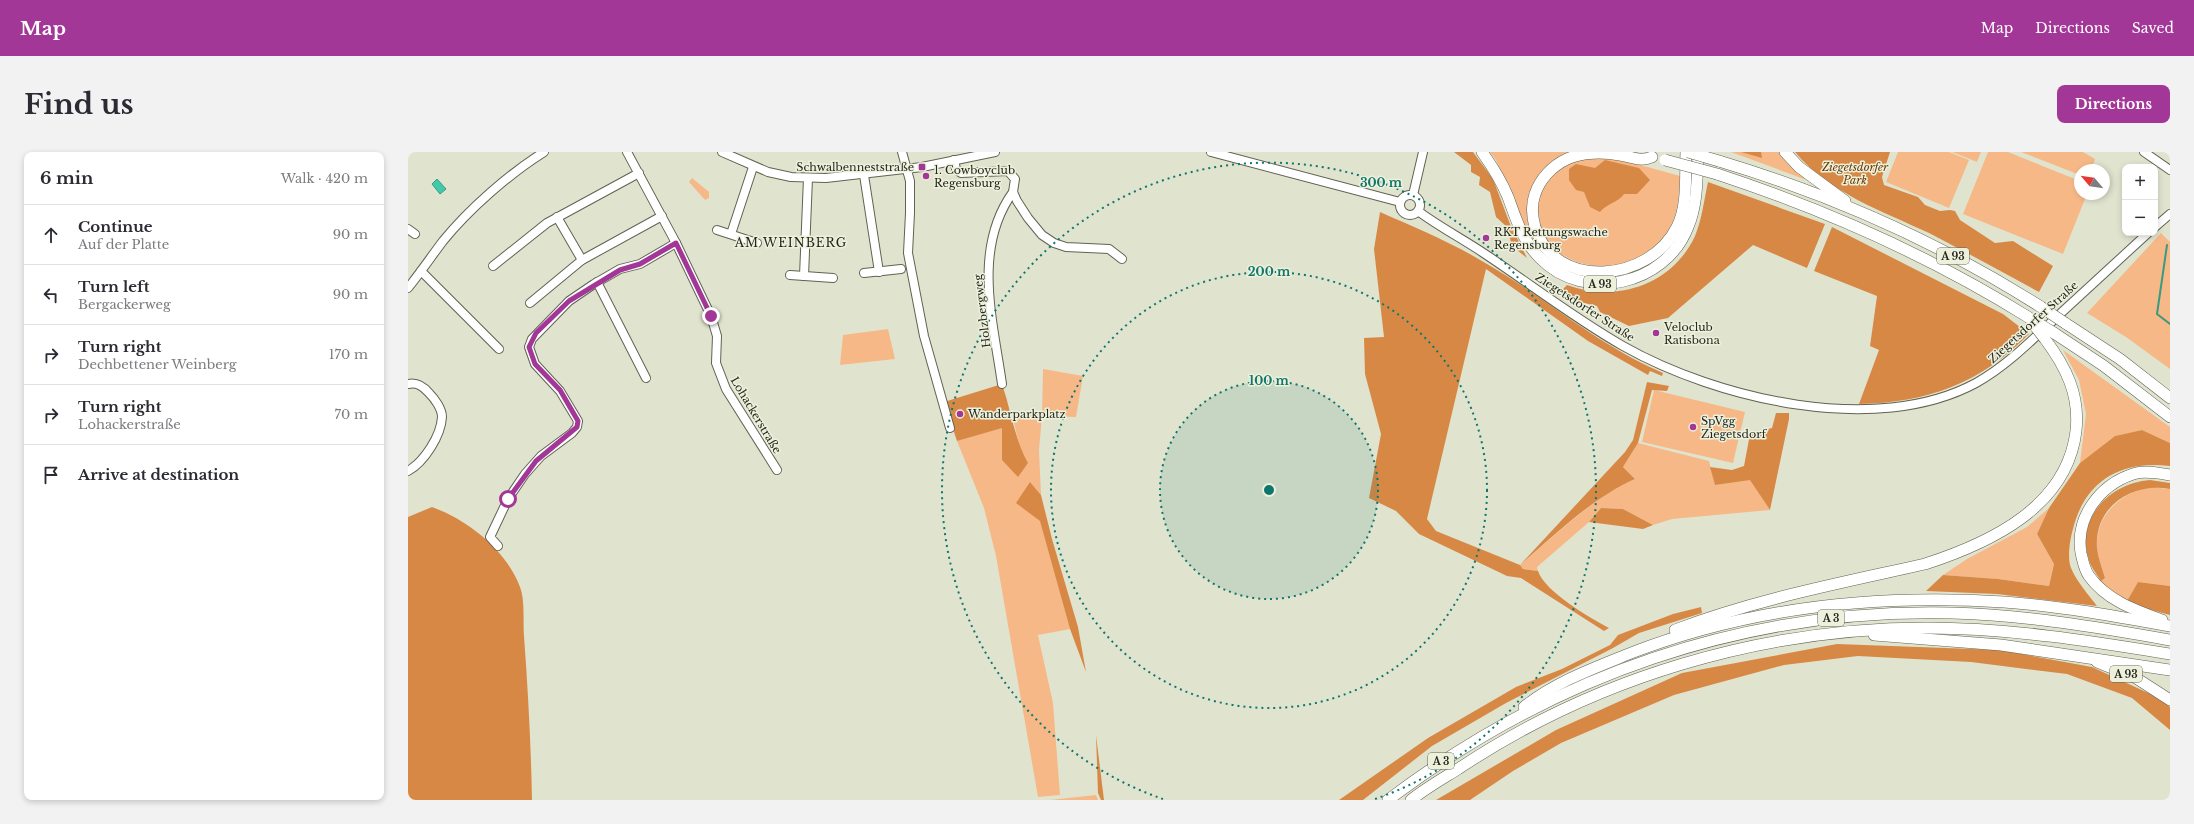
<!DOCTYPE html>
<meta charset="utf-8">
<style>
body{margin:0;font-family:"Libre Baskerville",serif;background:#f2f2f3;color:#2b2b33}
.controls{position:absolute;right:12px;top:12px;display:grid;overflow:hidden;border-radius:8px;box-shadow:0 2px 6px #0003}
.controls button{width:36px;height:36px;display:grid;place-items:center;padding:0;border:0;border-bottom:1px solid #e1e1e2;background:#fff;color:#2b2b33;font:20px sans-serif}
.compass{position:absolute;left:1666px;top:12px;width:36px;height:36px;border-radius:50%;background:#fff;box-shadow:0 2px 6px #0003;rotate:299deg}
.stop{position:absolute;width:12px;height:12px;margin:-9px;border:3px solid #a33797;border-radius:50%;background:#fff}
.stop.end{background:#a33797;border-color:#fff;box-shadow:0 1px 4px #0008}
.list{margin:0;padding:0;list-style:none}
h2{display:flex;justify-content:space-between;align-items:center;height:52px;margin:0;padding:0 16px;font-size:17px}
h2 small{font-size:13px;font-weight:400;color:#7c7c81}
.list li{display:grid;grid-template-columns:26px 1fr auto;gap:12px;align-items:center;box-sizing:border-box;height:60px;padding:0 16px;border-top:1px solid #e1e1e2}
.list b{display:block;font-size:15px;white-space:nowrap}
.list p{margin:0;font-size:13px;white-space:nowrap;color:#7c7c81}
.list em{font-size:13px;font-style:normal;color:#7c7c81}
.icon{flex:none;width:22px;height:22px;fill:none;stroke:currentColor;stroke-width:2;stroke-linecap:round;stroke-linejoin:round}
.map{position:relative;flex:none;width:1762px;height:648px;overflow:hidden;border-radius:8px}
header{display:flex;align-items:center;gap:24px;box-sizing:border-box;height:56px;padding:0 20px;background:#a33797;color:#fff}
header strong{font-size:19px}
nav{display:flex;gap:22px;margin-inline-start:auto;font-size:14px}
.intro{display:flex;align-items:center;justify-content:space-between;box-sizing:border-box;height:96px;padding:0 24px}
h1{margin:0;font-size:28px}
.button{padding:10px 18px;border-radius:8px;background:#a33797;color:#fff;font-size:14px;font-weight:700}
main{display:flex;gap:24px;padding:0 24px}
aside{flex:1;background:#fff;border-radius:8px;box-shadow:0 2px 6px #0003}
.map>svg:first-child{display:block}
.green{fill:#f7b887}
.forest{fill:#d88845}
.water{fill:#3fcbab;stroke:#379a81}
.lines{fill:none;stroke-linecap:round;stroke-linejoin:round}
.stream{stroke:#379a81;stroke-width:2}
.minor-casing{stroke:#606352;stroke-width:10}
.highway-casing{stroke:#606352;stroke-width:12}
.minor{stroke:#fff;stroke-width:8}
.highway{stroke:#fff;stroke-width:11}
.highway-bridge-casing{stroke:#606352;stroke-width:12;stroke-linecap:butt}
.highway-bridge{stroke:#fff;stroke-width:11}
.route{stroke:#a33797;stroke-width:5}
.ring{fill:none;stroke:#0f766e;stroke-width:2;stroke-dasharray:2 4}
.poi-dot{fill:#a33797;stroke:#edf1dc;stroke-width:1.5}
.labels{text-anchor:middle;stroke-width:3;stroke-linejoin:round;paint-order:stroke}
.shield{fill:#edf1dc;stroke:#606357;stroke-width:1}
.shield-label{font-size:10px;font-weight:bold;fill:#24261e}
.poi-label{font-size:11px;fill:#24261e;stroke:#edf1dc;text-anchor:start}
.park-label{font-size:11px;font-style:italic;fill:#6a3700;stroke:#edf1dc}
.street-label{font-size:11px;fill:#24261e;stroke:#edf1dc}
.neighbourhood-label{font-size:12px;letter-spacing:1px;fill:#24261e;stroke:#edf1dc}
.centre{fill:#0f766e;stroke:#edf1dc;stroke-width:2}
.ring-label{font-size:12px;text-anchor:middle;font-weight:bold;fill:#0f766e;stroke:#edf1dc;stroke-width:3;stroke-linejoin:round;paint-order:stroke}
</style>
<header>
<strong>Map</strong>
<nav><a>Map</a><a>Directions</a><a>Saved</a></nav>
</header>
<div class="intro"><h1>Find us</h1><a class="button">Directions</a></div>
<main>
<aside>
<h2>6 min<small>Walk · 420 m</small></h2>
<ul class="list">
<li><svg class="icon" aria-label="ahead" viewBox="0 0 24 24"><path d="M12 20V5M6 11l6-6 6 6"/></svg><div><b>Continue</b><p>Auf der Platte</p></div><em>90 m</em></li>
<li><svg class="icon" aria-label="left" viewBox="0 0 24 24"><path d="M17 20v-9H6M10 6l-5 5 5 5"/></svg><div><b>Turn left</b><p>Bergackerweg</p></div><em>90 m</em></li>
<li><svg class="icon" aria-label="right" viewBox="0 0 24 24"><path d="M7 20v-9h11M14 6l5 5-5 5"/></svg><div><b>Turn right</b><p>Dechbettener Weinberg</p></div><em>170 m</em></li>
<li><svg class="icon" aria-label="right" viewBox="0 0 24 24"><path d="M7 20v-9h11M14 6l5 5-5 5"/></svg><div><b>Turn right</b><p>Lohackerstraße</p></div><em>70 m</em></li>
<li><svg class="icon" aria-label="arrive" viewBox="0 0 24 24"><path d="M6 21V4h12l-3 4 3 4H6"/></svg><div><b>Arrive at destination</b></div></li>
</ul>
</aside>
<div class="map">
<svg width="1762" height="648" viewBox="0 0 1762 648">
<rect width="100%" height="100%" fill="#e0e4cf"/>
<!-- green -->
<g class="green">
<path d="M1082 0H1160C1116 19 1105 70 1140 104L1139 107 1120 83 1088 8Z"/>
<path d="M1323 0H1372L1398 26 1396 27Z"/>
<path d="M1490 0H1541L1561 8 1541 56 1478 30Z"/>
<path d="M1544 0H1573L1569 10Z"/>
<path d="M1580 0H1600L1672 29V42H1679L1655 102 1555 62Z"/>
<path d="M1613 0H1675L1687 7 1683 18H1672V23Z"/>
<path d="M1187 4 1211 7 1272 24C1271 39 1271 55 1265 69 1230 150 1103 112 1134 38 1144 15 1163 8 1187 4Z"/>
<path d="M284 26 301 40V46L297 48 281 30Z"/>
<path d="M1753 81 1762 90V217L1718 185 1679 161Z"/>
<path d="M480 177 487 207 432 213 435 183Z"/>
<path d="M1655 198 1762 275V291L1734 278 1707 284 1672 311 1678 262 1671 228Z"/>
<path d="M635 217 675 224 668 265 634 264 631 298 633 343 622 330 662 477 630 483 645 551 652 643 630 645 588 404 576 356 549 289 594 275V308L620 311 612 297 604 261 634 263Z"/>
<path d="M1246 238 1337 260 1325 311 1234 290Z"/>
<path d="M1230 291 1301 309 1307 333 1342 327 1362 358 1264 367 1245 373 1215 357 1193 356 1181 370 1129 415 1130 419 1115 417 1112 413C1148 383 1184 346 1227 327L1215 315Z"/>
<path d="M1741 335 1762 337V434L1730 430 1719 449 1702 438 1693 429 1697 426C1694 416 1690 406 1689 396 1687 364 1712 341 1741 335Z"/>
<path d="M1641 356 1629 382 1646 412 1641 434 1590 427 1535 423 1559 407 1619 375Z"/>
<path d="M688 643 690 648H642Z"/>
</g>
<!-- forest -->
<g class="forest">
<path d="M1046 0H1065L1085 27 1102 72 1119 106 1104 94 1099 75 1088 65 1082 40 1071 33 1072 25 1063 20V13Z"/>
<path d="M1333 0H1353L1354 6Z"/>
<path d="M1387 0H1482L1474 25 1476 33 1510 45 1517 53 1532 59 1542 58 1547 59 1552 68 1587 91 1605 89 1645 114 1631 140C1594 120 1558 100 1521 81 1474 59 1421 41 1387 0Z"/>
<path d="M1197 8 1231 16 1242 28 1229 42H1216C1210 51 1199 51 1192 60L1182 55 1176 40 1168 38 1161 28V17L1168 12 1187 16Z"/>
<path d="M1300 30 1417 72 1399 116 1345 93 1260 166 1221 174 1192 160 1189 154 1172 150 1152 140 1159 133C1209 151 1264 133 1287 84 1294 67 1296 48 1300 30Z"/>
<path d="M972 60C1008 76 1045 91 1079 112 1141 148 1188 192 1255 221L1254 224 1242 219 1240 223 1180 189 1078 117 1019 367 1028 379 1112 413 1217 300 1225 288 1239 230 1261 234 1259 239 1244 238 1230 291 1215 315 1227 327C1184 346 1148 382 1112 413L1115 417 1130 419C1137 440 1181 465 1201 476L1196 479 1113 426 1099 424 1011 382 988 359 961 346 973 282 957 222 956 186 976 185 966 97Z"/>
<path d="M1424 75 1595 162 1621 182C1573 231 1519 251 1451 252L1471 198 1462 194 1469 144 1406 119Z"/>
<path d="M594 232C603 258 606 286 620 311L610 325 594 308V276L549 289 536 250Z"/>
<path d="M1368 261H1381V267L1362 358 1342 328 1307 333 1302 315 1324 318 1336 314 1342 282 1364 276Z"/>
<path d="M1734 278 1762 291V314C1714 308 1677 328 1665 377 1662 387 1659 406 1663 416 1669 430 1680 442 1689 454L1589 442 1518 439 1535 423 1590 427 1641 434 1646 412 1629 382 1641 356 1672 311 1707 284Z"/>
<path d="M1742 328 1762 331V337C1725 330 1686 354 1689 396 1690 406 1694 416 1697 426L1693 429C1688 421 1682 414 1680 405 1669 364 1703 331 1742 328Z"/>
<path d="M622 330 633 343 644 387 670 475 678 520 662 477 632 369 608 351Z"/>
<path d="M24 355C60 368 98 398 112 435 117 447 115 470 116 484 120 538 123 593 124 648H0V365Z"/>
<path d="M1193 356 1215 357 1245 373 1235 377 1181 370Z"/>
<path d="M1730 430 1762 434V463L1736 456 1719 449Z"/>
<path d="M1293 455 1294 461 1231 481 1205 496 1098 551 1024 594 955 648H931L1020 586 1108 535 1154 517 1202 493 1210 483 1265 462Z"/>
<path d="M1429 492 1592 498 1684 515 1751 546 1762 555V578L1724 546 1659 522 1563 510 1450 504 1376 513 1266 543 1153 591 1105 619 1062 648H1028L1148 578 1274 521Z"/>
<path d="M688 583 696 648H693L690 641Z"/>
</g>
<!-- water -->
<path class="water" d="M29 27 38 37 32 42 24 32Z"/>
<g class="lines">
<!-- stream -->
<path class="stream" d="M1759 93 1749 162 1762 172"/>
<!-- minor casing -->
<g class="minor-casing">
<g id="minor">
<path d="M219 0 268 91 303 164 309 184 308 211 318 237 369 318"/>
<path d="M314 0 360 20 383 25 418 26 514 15 587 0"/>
<path d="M494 0 502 29V61L500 101 516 184 542 276"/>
<path d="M803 0 992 50"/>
<path d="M1736 0 1762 18"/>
<path d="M546 8 548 17 553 21 600 19 607 27 605 40 609 49 620 66 634 83 646 91 658 95 701 97 714 107"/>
<path d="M456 23 471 120"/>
<path d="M1005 43 1015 0"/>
<circle cx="1002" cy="53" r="10"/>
<path d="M1010 59C1030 74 1053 86 1074 100 1121 131 1166 166 1215 194 1309 247 1468 285 1568 231 1600 213 1626 186 1653 161 1682 134 1711 108 1740 81"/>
<path d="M149 65 174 108"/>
<path d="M1747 75 1762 62"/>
<path d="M0 77 7 82"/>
<path d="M309 78 349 91"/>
<path d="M323 82 345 15"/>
<path d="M85 114 139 71 231 21"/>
<path d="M13 119 91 197"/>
<path d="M456 121 493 117"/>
<path d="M382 123 425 126"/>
<path d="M396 124 400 26"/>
<path d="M189 130 238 226"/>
<path d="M0 136C12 121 23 105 35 89 61 57 101 22 136 0"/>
<path d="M122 151 174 108 254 64"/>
<path d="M0 232C9 230 15 234 21 241 27 247 34 257 34 265 33 284 16 310 0 319"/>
<path d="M594 232C585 168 564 97 605 40"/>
<path d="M90 394 82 385 100 347 117 322 133 304 164 281 169 275 170 269 152 239 127 212 121 195 124 187 161 149 186 132 212 117 232 112 268 91"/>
</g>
</g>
<!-- highway casing -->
<g class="highway-casing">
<g id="highway">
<path d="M1074 0C1084 14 1093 28 1100 45 1108 67 1114 88 1132 106 1176 151 1257 134 1280 75 1290 51 1289 25 1290 0"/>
<path d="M1377 0 1391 15 1437 49"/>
<path d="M1244 5C1232 10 1225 5 1212 3 1196 0 1174 0 1159 7 1144 14 1132 27 1127 42 1123 53 1124 64 1127 75 1147 140 1242 130 1269 75 1280 53 1277 24 1278 0"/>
<path d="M1311 9C1424 43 1534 92 1633 155"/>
<path d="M1309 22C1418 58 1522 104 1620 165"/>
<path d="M1657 171 1712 207 1762 246"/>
<path d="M1646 181 1696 214 1762 265"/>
<path d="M1754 468C1727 458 1698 448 1681 424 1676 417 1675 409 1673 401 1667 365 1692 333 1725 322 1736 318 1751 321 1762 323"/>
<path d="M1267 478C1348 447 1433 431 1517 412 1582 391 1659 355 1668 279 1672 243 1658 215 1637 187"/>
<path d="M1466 483 1593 493 1762 518"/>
<path d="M1689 510 1728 526 1762 548"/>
<path d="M1116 555C1147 530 1186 516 1223 501 1342 455 1469 442 1596 450 1652 454 1707 464 1762 474"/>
<path d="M980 648C1144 524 1336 456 1544 461 1617 463 1689 475 1762 488"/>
<path d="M1003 648C1018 636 1034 627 1050 617 1188 525 1354 476 1519 476 1601 476 1682 489 1762 502"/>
</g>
</g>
<!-- minor -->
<use href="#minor" class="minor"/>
<!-- highway -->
<use href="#highway" class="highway"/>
<!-- highway-bridge casing -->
<g class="highway-bridge-casing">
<g id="highway-bridge">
<path d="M1280 0 1311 9"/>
<path d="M1257 8 1309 22"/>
<path d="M1633 155 1657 171"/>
<path d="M1620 165 1646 181"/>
<path d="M1624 170 1637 187"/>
</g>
</g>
<!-- highway-bridge -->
<use href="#highway-bridge" class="highway-bridge"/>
</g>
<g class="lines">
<!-- route -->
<path class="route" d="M100 347 128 309 169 275 170 269 152 238 127 212 121 195 128 181 161 149 212 118 232 112 268 91 303 164"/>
</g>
<!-- distance rings -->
<circle cx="861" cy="338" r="109" fill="#0f766e" fill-opacity=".12"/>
<g class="ring">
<circle cx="861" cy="338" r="109"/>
<circle cx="861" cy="338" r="218"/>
<path d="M755 647A327 327 0 1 1 967 647"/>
</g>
<!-- markers -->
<g class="poi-dot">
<rect x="510" y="11" width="8" height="8" rx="2"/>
<circle cx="518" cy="24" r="4"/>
<circle cx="1078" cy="86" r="4"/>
<circle cx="1248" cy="181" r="4"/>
<circle cx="552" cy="262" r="4"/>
<circle cx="1285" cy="275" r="4"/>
</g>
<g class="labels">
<!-- shield labels -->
<g class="shield">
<rect x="1529" y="96" width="32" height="16" rx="3"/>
<rect x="1176" y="124" width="32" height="16" rx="3"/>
<rect x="1410" y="458" width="26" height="16" rx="3"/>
<rect x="1702" y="514" width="32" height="16" rx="3"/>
<rect x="1020" y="601" width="26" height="16" rx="3"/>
</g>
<g class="shield-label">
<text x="1545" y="108">A 93</text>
<text x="1192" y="136">A 93</text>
<text x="1423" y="470">A 3</text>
<text x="1718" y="526">A 93</text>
<text x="1033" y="613">A 3</text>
</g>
<!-- poi labels -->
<g class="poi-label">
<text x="506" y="19" text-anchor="end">Schwalbenneststraße</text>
<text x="526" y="22">1. Cowboyclub<tspan x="526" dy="13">Regensburg</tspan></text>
<text x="1086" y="84">RKT Rettungswache<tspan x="1086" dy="13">Regensburg</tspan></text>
<text x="1256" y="179">Veloclub<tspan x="1256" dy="13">Ratisbona</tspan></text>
<text x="560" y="266">Wanderparkplatz</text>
<text x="1293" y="273">SpVgg<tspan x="1293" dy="13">Ziegetsdorf</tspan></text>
</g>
<!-- park labels -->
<g class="park-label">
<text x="1447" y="19">Ziegetsdorfer<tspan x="1447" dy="13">Park</tspan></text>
</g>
<!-- street labels -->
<g class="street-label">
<text transform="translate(1177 155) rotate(33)" y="4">Ziegetsdorfer Straße</text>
<text transform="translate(574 159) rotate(-97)" y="4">Holzbergweg</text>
<text transform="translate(1625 170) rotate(-42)" y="4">Ziegetsdorfer Straße</text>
<text transform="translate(348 263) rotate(59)" y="4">Lohackerstraße</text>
</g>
<!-- neighbourhood labels -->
<g class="neighbourhood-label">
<text x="383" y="95">AM WEINBERG</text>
</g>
</g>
<circle cx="861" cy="338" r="6" class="centre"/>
<g class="ring-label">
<text x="973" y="35">300 m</text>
<text x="861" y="124">200 m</text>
<text x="861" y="233">100 m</text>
</g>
</svg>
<div class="controls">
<button>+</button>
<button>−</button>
</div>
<svg class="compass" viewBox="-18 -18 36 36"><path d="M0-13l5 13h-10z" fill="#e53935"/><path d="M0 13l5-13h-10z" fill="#7c7c81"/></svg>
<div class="stop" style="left:100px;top:347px"></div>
<div class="stop end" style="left:303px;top:164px"></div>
</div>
</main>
